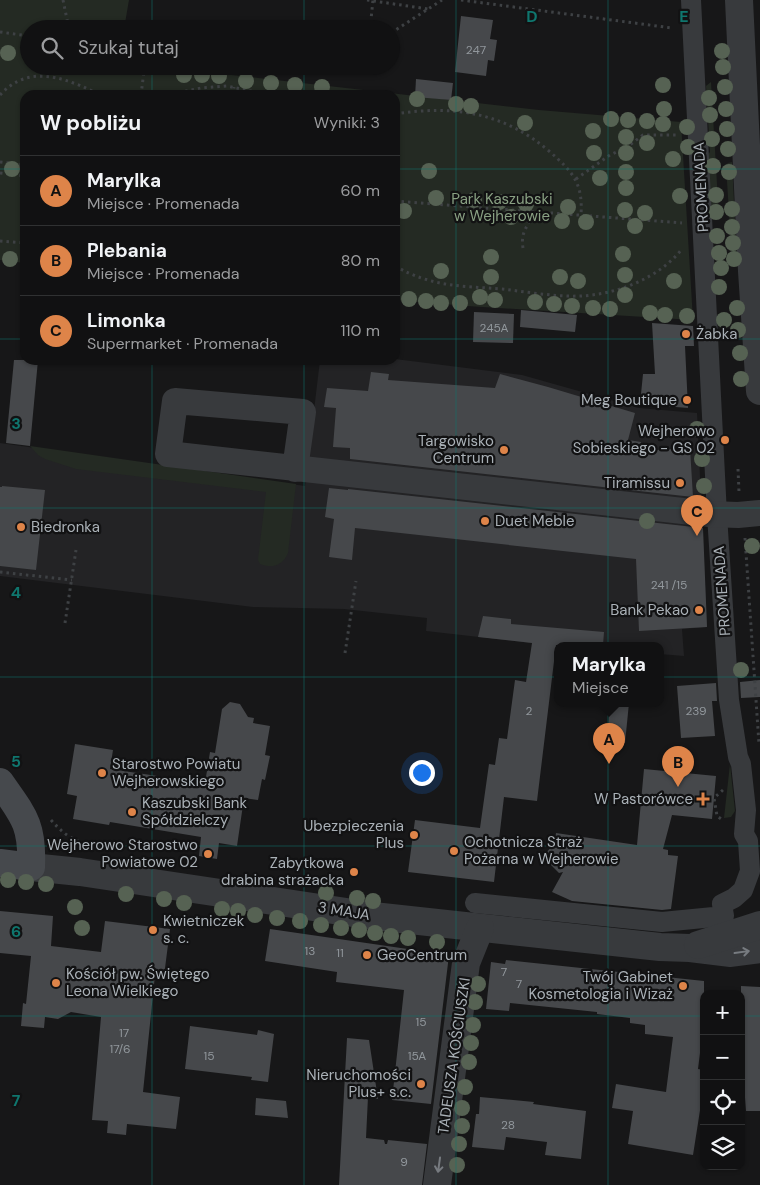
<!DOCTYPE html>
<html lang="pl">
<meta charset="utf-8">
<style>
body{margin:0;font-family:"DM Sans",sans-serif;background:#1e1f20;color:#f1f3f6}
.controls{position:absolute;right:15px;bottom:15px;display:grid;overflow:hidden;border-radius:10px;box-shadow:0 1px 4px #0004}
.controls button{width:45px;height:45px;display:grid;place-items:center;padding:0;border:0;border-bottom:1px solid #303132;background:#111112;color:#f1f3f6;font:25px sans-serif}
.you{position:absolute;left:421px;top:772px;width:18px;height:18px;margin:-12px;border:4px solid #fff;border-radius:50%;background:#1a73e8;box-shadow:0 0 0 8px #1a73e833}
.badge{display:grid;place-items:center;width:32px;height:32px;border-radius:50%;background:#de8449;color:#111;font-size:16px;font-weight:700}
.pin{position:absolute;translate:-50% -41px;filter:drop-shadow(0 1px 2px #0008)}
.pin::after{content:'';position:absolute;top:26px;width:18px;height:15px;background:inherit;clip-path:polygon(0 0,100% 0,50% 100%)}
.popup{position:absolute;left:554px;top:642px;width:110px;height:65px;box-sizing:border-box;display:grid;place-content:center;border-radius:10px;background:#111112;filter:drop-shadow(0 1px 4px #0005);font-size:16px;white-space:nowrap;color:#9c9d9f}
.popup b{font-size:19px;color:#f1f3f6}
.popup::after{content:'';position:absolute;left:50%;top:100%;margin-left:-10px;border:10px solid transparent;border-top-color:#111112}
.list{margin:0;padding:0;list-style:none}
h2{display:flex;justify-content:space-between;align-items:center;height:65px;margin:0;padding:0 20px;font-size:21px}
h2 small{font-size:16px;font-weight:400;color:#9c9d9f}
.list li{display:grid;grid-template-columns:32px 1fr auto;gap:15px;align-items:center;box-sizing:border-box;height:70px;padding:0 20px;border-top:1px solid #303132}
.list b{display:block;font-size:19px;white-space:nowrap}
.list p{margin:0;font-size:16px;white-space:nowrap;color:#9c9d9f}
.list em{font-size:16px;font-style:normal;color:#9c9d9f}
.icon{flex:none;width:28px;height:28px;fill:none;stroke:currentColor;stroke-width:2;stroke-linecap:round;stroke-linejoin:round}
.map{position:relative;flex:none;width:760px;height:1185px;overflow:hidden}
.search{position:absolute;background:#111112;box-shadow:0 1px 4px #0004;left:20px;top:20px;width:380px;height:55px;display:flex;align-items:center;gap:12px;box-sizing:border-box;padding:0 18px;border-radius:28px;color:#9c9d9f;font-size:19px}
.panel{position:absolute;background:#111112;box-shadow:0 1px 4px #0004;left:20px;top:90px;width:380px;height:275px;border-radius:15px}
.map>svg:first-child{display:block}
.built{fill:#232325}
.green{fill:#242a23}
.building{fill:#46484b}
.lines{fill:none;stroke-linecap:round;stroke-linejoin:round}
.path{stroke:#3e4144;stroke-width:3;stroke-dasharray:2.5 4;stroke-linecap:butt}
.pedestrian{stroke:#383a3d;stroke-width:20}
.minor{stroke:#383a3d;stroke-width:26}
.tertiary{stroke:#383a3d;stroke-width:28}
.secondary{stroke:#46494d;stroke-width:28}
.tree{fill:#566253}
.oneway{stroke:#777b80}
.grid{fill:none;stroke:#0f766e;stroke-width:1;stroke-opacity:0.55}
.poi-dot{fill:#de8449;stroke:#121213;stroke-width:2}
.labels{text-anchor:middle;stroke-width:4.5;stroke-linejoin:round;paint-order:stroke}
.number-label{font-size:12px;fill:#91979c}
.street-label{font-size:15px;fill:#aab1b7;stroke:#121213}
.park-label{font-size:15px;fill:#89a083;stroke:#121213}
.poi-label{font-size:15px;fill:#aab1b7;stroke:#121213;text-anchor:end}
.grid-label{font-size:16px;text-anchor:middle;font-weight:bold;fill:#0f766e;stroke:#121213;stroke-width:4.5;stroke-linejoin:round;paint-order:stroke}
</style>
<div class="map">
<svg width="760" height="1185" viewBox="0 0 760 1185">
<rect width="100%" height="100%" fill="#171718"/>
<!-- built -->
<path class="built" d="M395 359 522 375 639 408 697 413 707 627 682 629 684 656 660 654V645H549L426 631 427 618 344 609 253 607 0 576V443L305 486 320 360Z"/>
<!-- green -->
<g class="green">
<path d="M0 0H129L124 29H29V66H153L539 110 681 122 693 320 467 306 395 300V95H25V263L0 260Z"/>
<path d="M711 82 719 218 710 219 705 158 710 152 706 86Z"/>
<path d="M732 162 737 263H734L732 260 726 165 728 163Z"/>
<path d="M30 446 296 484 288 553C283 565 273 569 260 564L258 560 266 492 76 469 45 459 38 455Z"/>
<path d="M730 764 735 811 731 817 724 818Z"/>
</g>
<!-- building -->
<g class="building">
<path d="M461 16 493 20 490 39 497 40 494 61 488 60 486 76 455 72Z"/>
<path d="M416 79 453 83 451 100 415 97Z"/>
<path d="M521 310 577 315 575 332 520 327Z"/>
<path d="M474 312 514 314 513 343 473 342Z"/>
<path d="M652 323 693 326 694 346H685L688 408 640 404 643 374H655Z"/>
<path d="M14 360H38L30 446 6 443Z"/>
<path d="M371 372 389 374 388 380 495 388 500 374 548 387 635 413 628 440 641 442 640 451 690 448 693 497 350 459V448L333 447 336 408 324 407 327 388 368 391Z"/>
<path d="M2 486 45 490 36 570 0 566V487H2Z"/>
<path d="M329 488 348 490V489L703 528 707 627 639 631 636 559 355 528 352 560 329 557 334 519 325 517Z"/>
<path d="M483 616 511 619V624L604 632 603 645H556L537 801 504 797 494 882 408 872 415 820 480 828 489 764 495 765 499 738 507 739 515 680 526 682 532 643 478 637Z"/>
<path d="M760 680V697L741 698 740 682Z"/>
<path d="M716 683 717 701H712L715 736 681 738 677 686Z"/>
<path d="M230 702 240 704 248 717 254 718 253 723 270 726 265 755 270 756 265 780 262 779 258 800 244 798 237 846 219 843 217 859 199 856 201 837 110 822 109 825 73 819 77 796 67 794 75 744 113 750 110 769 205 783 210 752 215 753 222 709Z"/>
<path d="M610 703H629L625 743 607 744Z"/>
<path d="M644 769 716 776 712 819 672 815 663 849 668 850V855L678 856 671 909 662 910 572 901 552 892 563 872 559 873 543 857 555 842 556 833 637 845Z"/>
<path d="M0 911 53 916 51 946 101 952 105 921 170 929 164 976 155 975 143 1092 180 1097 176 1129 127 1124 126 1135 107 1133 108 1121 92 1120 101 1017 71 1012 58 1019 45 1017 44 1028 21 1026 23 1003 26 1004 31 956 0 953Z"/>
<path d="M270 929 449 955 431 1104 392 1100 404 990 336 982 337 972 265 961Z"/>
<path d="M506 960 704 981V1021L698 1069 704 1070V1104H701L693 1155 628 1144 633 1111 612 1108 616 1084 666 1092 673 1037 645 1034V1025L630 1023V1018L597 1014V1012L510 1003 509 1011 486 1009 491 962 505 964Z"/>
<path d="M741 986 760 987V1111H746L743 1071H741Z"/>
<path d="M190 1026 257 1035 258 1030 274 1034 268 1082 251 1080 252 1077 185 1069Z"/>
<path d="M347 1038 369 1040 378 1099 368 1097 366 1138 384 1140 385 1144H387L388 1140 427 1144 422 1185H339Z"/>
<path d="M480 1097 534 1102 533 1104 586 1111 581 1159 545 1155 547 1142 506 1137 504 1150 472 1147 476 1114H479Z"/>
<path d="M256 1098 286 1101 288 1118 255 1115Z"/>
</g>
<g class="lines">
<!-- path -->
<g class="path">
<path d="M63 0 69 29"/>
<path d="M367 0 428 9"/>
<path d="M461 0 672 28"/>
<path d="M370 29 373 0"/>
<path d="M0 32 29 36"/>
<path d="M391 33 442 0"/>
<path d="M0 95C22 71 48 73 76 84 85 87 93 92 102 95"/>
<path d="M141 95 144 71"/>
<path d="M166 95 201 88 227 86 269 95"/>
<path d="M233 95 234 87"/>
<path d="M395 114C453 105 503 112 549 151 573 172 583 183 581 215"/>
<path d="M0 162 25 165"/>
<path d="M0 173 25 176"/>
<path d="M576 179 610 155 627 147 643 135H678"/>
<path d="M395 201 682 223"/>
<path d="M0 241 25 243"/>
<path d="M523 248C520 229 530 227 532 212"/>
<path d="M395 266C432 287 461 286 502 289 528 292 555 297 581 296 618 294 659 278 682 249"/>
<path d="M738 469 739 492"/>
<path d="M745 538 759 744"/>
<path d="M0 572 72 580"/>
<path d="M65 623 76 550"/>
<path d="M345 653 356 581"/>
<path d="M723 790 714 798 717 816 724 821"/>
<path d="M51 820C67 838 76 842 99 847"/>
</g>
<!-- pedestrian -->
<path class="pedestrian" d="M475 903 662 922 724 916 722 904 734 898 743 890 750 871 748 841 744 834 746 810 741 764 738 757 729 700 717 515 691 0"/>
<!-- minor -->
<path class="minor" d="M295 469 303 412 175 401 168 454 710 514 738 515 760 513"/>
<!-- tertiary -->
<g class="tertiary">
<path d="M739 0 752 271 760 391"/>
<path d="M31 867 80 872 373 916 660 947 690 948 731 953 760 949"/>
<path d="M698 945 760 925"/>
<path d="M437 1185 466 963 480 928"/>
</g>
<!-- secondary -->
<path class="secondary" d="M0 782C23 815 33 824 31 867L0 863"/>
</g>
<!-- trees -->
<g class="tree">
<circle cx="722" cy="51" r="8"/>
<circle cx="8" cy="53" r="8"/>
<circle cx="723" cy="67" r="8"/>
<circle cx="184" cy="75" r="8"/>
<circle cx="202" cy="75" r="8"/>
<circle cx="219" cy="76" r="8"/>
<circle cx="246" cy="81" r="8"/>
<circle cx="271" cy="83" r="8"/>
<circle cx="295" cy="85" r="8"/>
<circle cx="663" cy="85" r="8"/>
<circle cx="322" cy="87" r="8"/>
<circle cx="725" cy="87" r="8"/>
<circle cx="709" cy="98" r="8"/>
<circle cx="417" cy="99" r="8"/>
<circle cx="456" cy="104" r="8"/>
<circle cx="471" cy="106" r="8"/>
<circle cx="664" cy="109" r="8"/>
<circle cx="726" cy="109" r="8"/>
<circle cx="710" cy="115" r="8"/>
<circle cx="611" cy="119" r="8"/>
<circle cx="628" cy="120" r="8"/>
<circle cx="647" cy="121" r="8"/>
<circle cx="525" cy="123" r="8"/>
<circle cx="663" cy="124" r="8"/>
<circle cx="687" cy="127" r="8"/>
<circle cx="727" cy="129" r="8"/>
<circle cx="593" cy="131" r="8"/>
<circle cx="626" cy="137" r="8"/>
<circle cx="712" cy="139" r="8"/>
<circle cx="647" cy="143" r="8"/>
<circle cx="688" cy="147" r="8"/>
<circle cx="728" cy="149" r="8"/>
<circle cx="594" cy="153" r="8"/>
<circle cx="626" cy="153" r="8"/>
<circle cx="673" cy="159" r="8"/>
<circle cx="713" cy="166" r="8"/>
<circle cx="12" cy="169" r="8"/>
<circle cx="429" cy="171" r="8"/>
<circle cx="626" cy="172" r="8"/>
<circle cx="729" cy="172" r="8"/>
<circle cx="600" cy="178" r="8"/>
<circle cx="626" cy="188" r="8"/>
<circle cx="716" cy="195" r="8"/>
<circle cx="680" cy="196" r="8"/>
<circle cx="436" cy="198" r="8"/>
<circle cx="474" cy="200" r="8"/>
<circle cx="499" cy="202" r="8"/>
<circle cx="526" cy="204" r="8"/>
<circle cx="568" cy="207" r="8"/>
<circle cx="732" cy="209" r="8"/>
<circle cx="625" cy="210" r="8"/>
<circle cx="404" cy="211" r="8"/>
<circle cx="716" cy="212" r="8"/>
<circle cx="645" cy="213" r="8"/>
<circle cx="511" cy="217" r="8"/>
<circle cx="562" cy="221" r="8"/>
<circle cx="586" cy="222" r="8"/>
<circle cx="635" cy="226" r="8"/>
<circle cx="732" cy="227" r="8"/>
<circle cx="717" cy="236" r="8"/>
<circle cx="733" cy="243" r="8"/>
<circle cx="719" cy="253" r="8"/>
<circle cx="623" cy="254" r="8"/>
<circle cx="491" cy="257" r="8"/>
<circle cx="10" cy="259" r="8"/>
<circle cx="734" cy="259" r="8"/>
<circle cx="721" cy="268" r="8"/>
<circle cx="441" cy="271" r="8"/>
<circle cx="625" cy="275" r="8"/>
<circle cx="491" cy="277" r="8"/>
<circle cx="560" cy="277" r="8"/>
<circle cx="578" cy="281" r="8"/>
<circle cx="674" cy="281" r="8"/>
<circle cx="719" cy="287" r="8"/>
<circle cx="625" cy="295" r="8"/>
<circle cx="480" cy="297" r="8"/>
<circle cx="409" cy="299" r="8"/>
<circle cx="495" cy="300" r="8"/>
<circle cx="426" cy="301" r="8"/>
<circle cx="535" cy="302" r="8"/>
<circle cx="441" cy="303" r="8"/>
<circle cx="460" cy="303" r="8"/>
<circle cx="554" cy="304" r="8"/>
<circle cx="572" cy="306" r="8"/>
<circle cx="593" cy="308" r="8"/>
<circle cx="737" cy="308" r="8"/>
<circle cx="610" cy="309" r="8"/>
<circle cx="650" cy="313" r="8"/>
<circle cx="665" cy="315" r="8"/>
<circle cx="687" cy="316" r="8"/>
<circle cx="724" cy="320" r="8"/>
<circle cx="738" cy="330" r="8"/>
<circle cx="740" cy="353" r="8"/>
<circle cx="741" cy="379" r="8"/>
<circle cx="697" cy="429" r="8"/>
<circle cx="702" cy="459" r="8"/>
<circle cx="704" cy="486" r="8"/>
<circle cx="647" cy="521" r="8"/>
<circle cx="752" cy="546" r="8"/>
<circle cx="741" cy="670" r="8"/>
<circle cx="8" cy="880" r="8"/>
<circle cx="26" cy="882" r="8"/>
<circle cx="46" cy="884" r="8"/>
<circle cx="326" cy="893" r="8"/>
<circle cx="126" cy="894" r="8"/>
<circle cx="357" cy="898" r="8"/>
<circle cx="164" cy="899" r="8"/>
<circle cx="373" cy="901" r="8"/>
<circle cx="184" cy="903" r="8"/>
<circle cx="75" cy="907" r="8"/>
<circle cx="222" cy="909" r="8"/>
<circle cx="238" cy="911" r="8"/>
<circle cx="255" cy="915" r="8"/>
<circle cx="277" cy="918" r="8"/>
<circle cx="300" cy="921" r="8"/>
<circle cx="321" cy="925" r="8"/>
<circle cx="82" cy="928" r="8"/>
<circle cx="341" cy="928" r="8"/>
<circle cx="359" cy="930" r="8"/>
<circle cx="375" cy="933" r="8"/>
<circle cx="391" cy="936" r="8"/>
<circle cx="408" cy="938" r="8"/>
<circle cx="437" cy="942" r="8"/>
<circle cx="478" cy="984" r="8"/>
<circle cx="475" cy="1002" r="8"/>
<circle cx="473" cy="1025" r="8"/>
<circle cx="471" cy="1043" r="8"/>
<circle cx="469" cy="1062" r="8"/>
<circle cx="465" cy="1087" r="8"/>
<circle cx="462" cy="1108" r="8"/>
<circle cx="462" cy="1126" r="8"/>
<circle cx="459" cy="1144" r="8"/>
<circle cx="457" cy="1165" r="8"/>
</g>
<!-- one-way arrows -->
<defs><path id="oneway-shaft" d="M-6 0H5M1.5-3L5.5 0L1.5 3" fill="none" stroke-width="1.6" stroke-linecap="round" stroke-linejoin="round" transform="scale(1.25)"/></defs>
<g class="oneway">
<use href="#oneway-shaft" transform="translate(742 952) rotate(-8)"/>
<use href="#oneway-shaft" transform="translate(439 1165) rotate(98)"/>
</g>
<!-- grid -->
<path class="grid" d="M152 0V29M304 0V29M456 0V1185M608 0V1185M152 66V95M304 66V95M0 169H25M395 169H760M0 339H25M395 339H760M152 360V1185M304 360V1185M0 508H760M0 677H760M0 846H760M0 1016H704M741 1016H760"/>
<!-- markers -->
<g class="poi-dot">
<circle cx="686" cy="334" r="5"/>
<circle cx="687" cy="400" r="5"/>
<circle cx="725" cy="440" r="5"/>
<circle cx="504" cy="450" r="5"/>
<circle cx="680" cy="483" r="5"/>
<circle cx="485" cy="521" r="5"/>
<circle cx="21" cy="527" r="5"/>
<circle cx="699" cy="610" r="5"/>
<circle cx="102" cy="773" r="5"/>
<path d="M700.5 791.5h5v5h5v5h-5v5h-5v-5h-5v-5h5z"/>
<circle cx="132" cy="812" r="5"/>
<circle cx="414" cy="835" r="5"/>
<circle cx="454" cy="851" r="5"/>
<circle cx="208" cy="854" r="5"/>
<circle cx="354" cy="872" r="5"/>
<circle cx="153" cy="930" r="5"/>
<circle cx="367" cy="955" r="5"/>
<circle cx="56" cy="983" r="5"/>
<circle cx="683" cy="986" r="5"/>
<circle cx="421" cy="1084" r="5"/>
</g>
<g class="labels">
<!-- number labels -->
<g class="number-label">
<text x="476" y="54">247</text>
<text x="494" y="332">245A</text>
<text x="669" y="589">241 /15</text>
<text x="529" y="715">2</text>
<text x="696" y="715">239</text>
<text x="310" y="955">13</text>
<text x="340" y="957">11</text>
<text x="504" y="976">7</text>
<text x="519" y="988">7</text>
<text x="421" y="1026">15</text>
<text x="124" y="1037">17</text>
<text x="120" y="1053">17/6</text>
<text x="209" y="1060">15</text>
<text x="417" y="1060">15A</text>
<text x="508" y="1129">28</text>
<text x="404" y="1166">9</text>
</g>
<!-- street labels -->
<g class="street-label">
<text transform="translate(701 187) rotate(-93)" y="5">PROMENADA</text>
<text transform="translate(722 591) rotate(-94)" y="5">PROMENADA</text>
<text transform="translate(344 911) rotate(9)" y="5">3 MAJA</text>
<text transform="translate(454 1056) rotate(-82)" y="5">TADEUSZA KOŚCIUSZKI</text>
</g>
<!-- park labels -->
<g class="park-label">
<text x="502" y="204">Park Kaszubski<tspan x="502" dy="17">w Wejherowie</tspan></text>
</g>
<!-- poi labels -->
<g class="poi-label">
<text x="696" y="339" text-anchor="start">Żabka</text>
<text x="677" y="405">Meg Boutique</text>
<text x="715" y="436">Wejherowo<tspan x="715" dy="17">Sobieskiego - GS 02</tspan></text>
<text x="494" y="446">Targowisko<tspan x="494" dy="17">Centrum</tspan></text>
<text x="670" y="488">Tiramissu</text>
<text x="495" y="526" text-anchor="start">Duet Meble</text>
<text x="31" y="532" text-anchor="start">Biedronka</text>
<text x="689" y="615">Bank Pekao</text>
<text x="112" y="769" text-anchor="start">Starostwo Powiatu<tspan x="112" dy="17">Wejherowskiego</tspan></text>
<text x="693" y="804">W Pastorówce</text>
<text x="142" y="808" text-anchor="start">Kaszubski Bank<tspan x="142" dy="17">Spółdzielczy</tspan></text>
<text x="404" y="831">Ubezpieczenia<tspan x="404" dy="17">Plus</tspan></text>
<text x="464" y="847" text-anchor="start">Ochotnicza Straż<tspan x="464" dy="17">Pożarna w Wejherowie</tspan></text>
<text x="198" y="850">Wejherowo Starostwo<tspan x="198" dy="17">Powiatowe 02</tspan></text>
<text x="344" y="868">Zabytkowa<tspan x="344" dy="17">drabina strażacka</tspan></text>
<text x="163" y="926" text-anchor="start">Kwietniczek<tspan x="163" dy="17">s. c.</tspan></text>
<text x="377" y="960" text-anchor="start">GeoCentrum</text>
<text x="66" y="979" text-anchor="start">Kościół pw. Świętego<tspan x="66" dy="17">Leona Wielkiego</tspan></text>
<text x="673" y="982">Twój Gabinet<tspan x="673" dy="17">Kosmetologia i Wizaż</tspan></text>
<text x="411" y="1080">Nieruchomości<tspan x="411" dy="17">Plus+ s.c.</tspan></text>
</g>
</g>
<g class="grid-label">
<text x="532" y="22">D</text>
<text x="684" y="22">E</text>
<text x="16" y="429">3</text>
<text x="16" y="598">4</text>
<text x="16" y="767">5</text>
<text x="16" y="937">6</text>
<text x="16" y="1106">7</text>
</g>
</svg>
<div class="controls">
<button>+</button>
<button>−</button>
<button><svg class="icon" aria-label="locate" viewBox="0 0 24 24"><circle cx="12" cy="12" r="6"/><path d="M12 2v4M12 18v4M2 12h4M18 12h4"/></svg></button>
<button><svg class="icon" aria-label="layers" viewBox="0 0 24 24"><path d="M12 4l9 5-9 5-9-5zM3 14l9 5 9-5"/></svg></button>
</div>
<div class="you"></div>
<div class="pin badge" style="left:609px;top:764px">A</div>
<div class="popup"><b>Marylka</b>Miejsce</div>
<div class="pin badge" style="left:678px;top:787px">B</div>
<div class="pin badge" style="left:697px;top:536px">C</div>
<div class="search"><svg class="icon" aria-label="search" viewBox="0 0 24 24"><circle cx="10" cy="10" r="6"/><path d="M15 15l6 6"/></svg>Szukaj tutaj</div>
<section class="panel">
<h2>W pobliżu<small>Wyniki: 3</small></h2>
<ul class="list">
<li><span class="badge">A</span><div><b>Marylka</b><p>Miejsce · Promenada</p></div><em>60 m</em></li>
<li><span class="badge">B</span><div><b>Plebania</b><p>Miejsce · Promenada</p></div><em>80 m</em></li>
<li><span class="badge">C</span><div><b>Limonka</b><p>Supermarket · Promenada</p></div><em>110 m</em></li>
</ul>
</section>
</div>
